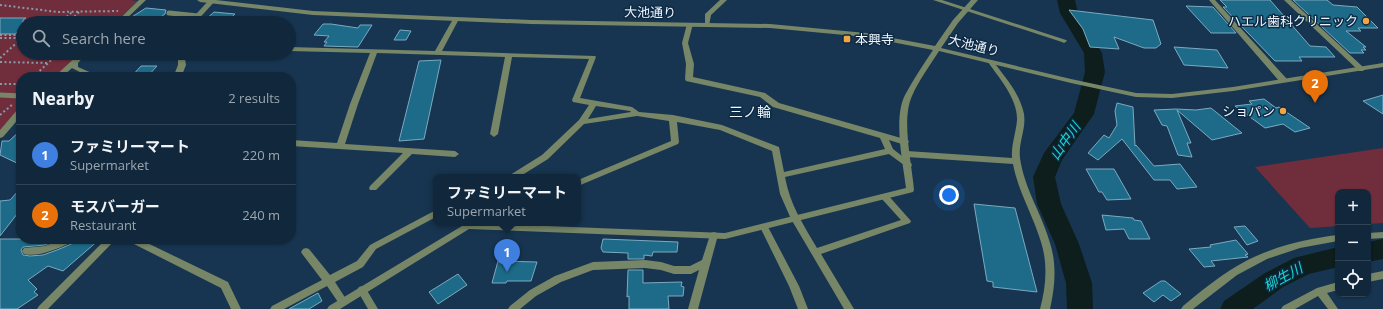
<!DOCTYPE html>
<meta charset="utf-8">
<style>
body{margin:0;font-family:"Open Sans","Noto Sans JP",sans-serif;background:#1e3447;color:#f1f3f6}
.controls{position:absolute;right:12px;bottom:12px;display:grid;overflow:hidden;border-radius:8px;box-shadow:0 1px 3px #0004}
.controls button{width:36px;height:36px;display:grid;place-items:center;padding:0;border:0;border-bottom:1px solid #304456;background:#11283c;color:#f1f3f6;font:20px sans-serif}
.you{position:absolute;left:949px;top:195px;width:14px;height:14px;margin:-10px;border:3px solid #fff;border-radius:50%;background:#1a73e8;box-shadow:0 0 0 6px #1a73e833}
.badge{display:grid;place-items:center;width:26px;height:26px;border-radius:50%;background:#d93025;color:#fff;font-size:13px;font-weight:700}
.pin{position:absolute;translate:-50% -33px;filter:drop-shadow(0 1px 2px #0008)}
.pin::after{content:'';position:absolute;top:21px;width:14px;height:12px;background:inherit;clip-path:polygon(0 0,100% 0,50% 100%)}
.popup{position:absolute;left:433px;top:174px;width:148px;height:52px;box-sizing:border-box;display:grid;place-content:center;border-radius:8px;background:#11283c;filter:drop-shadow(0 1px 3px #0005);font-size:13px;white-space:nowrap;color:#9ca6af}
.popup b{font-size:15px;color:#f1f3f6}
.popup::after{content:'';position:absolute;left:50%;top:100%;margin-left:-8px;border:8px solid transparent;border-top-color:#11283c}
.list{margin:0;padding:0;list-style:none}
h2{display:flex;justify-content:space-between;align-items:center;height:52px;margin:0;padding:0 16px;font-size:17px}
h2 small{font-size:13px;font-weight:400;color:#9ca6af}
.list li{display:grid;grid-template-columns:26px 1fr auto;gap:12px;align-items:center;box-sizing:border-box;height:60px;padding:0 16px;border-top:1px solid #304456}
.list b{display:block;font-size:15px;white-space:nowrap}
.list p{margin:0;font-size:13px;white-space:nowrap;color:#9ca6af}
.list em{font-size:13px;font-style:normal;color:#9ca6af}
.icon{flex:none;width:22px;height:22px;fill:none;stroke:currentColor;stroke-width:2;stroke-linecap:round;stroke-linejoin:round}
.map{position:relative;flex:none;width:1383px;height:309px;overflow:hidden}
.search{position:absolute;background:#11283c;box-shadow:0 1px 3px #0004;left:16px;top:16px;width:280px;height:44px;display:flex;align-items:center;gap:10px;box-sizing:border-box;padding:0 14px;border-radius:22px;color:#9ca6af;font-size:15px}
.panel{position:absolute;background:#11283c;box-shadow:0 1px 3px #0004;left:16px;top:72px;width:280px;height:172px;border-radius:16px}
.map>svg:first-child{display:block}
.green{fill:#702e3c}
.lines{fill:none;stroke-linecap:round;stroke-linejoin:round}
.river{fill:#0e1e1d;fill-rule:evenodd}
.building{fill:#1e6b89;stroke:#7aaac0}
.path{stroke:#889aaa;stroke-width:2;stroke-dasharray:2 2.5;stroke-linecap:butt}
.service{stroke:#778667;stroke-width:5}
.minor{fill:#778667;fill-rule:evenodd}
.tertiary{fill:#778667;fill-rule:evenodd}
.poi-dot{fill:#f2a542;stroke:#0d2a45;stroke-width:1.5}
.labels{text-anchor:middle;stroke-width:3;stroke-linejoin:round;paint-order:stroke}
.street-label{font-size:13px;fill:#eef5fc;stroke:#0d2a45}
.poi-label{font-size:13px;fill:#eef5fc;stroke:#0d2a45;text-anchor:end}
.neighbourhood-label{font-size:14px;fill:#eef5fc;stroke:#0d2a45}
.water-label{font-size:14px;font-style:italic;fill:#16dbd1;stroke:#0d2a45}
</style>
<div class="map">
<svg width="1383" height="309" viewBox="0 0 1383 309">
<rect width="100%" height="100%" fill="#173550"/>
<!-- green -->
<g class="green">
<path d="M0 0H130L138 1 114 23H23V53H81L54 77H21V107L0 130Z"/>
<path d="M1383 148V223L1368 224V192H1338V226L1310 228 1255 167Z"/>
</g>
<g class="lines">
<!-- river -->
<g class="river">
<path d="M1057 0H1075L1078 13 1102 53 1105 72 1094 114 1062 160 1055 177 1061 204 1079 244 1092 283 1093 309H1067L1066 283 1055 244 1037 204 1033 177 1044 153 1074 113 1085 72 1084 53 1060 13Z"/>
<path d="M1383 239V259L1368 262V242Z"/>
<path d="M1338 247V267L1309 274 1283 287 1253 309H1220L1224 301 1265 273 1294 258Z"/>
</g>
</g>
<!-- building -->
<g class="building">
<path d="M1220 0H1270L1310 46 1326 47 1335 57H1299L1302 61H1275L1223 7H1227Z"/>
<path d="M1293 0H1327L1333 5 1357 7 1378 28H1358L1361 31H1346L1366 47H1363L1366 50H1361L1364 53H1350Z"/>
<path d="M1186 6 1213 7 1236 33H1211Z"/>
<path d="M146 8 166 10 165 14 155 21 149 23 127 20Z"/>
<path d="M1069 10 1153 20 1161 44 1156 48H1144L1114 37 1119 49 1090 47 1083 29Z"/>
<path d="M214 12 235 14 225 23 204 21Z"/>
<path d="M0 18H26L23 20V32H18L15 34H0Z"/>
<path d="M323 24H331L358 28 360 25H372L358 47 324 46 327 42H324L329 36 314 35Z"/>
<path d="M400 30 411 31 406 40H394Z"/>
<path d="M1174 47 1217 50 1228 68 1184 65Z"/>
<path d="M441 60 424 139 399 141 419 61Z"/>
<path d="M141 66H157L147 77H131Z"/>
<path d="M1383 95V114L1363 101Z"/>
<path d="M1264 99 1276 108 1279 107 1310 128 1295 132 1283 124 1265 128 1235 106 1252 104 1249 101Z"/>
<path d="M1117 103 1133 107 1135 146 1136 145 1154 166 1180 164 1197 187 1177 189 1170 180H1154L1122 139 1098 160 1088 153 1104 135 1109 138 1117 125 1115 111Z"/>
<path d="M1211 108 1242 133 1212 140 1177 110 1191 143H1187L1192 157 1178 155 1167 126 1162 125 1154 110 1176 109 1196 110Z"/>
<path d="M21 130V165L0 155 2 141H9Z"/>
<path d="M1086 169H1114L1131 199 1107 200 1102 192H1099Z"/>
<path d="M21 188V209L0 236V201L10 200Z"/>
<path d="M974 204 1015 208 1037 292 993 287V282L987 281Z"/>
<path d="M1102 215 1133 218 1134 220 1141 221 1150 239H1129L1124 229 1106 230Z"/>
<path d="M1245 226 1258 241 1247 245 1234 227Z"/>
<path d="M0 239H58L45 245 23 247 21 250 23 255 30 256 43 255 57 250 76 242 77 239H100L63 271 48 266 28 280 37 289 34 292 38 295 17 309H0Z"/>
<path d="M603 239 678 242 677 252H653L652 256 644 255V259H628V253L603 252 601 248Z"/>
<path d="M1236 240 1248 254 1245 255 1248 257 1211 261 1215 266 1204 267 1189 249 1211 247 1210 245Z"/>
<path d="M498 261 537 262 531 281H507L506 283H492Z"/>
<path d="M628 270H643V283L682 282 681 286 684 287 683 296H668L669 309H629V296L627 297Z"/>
<path d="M458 274 467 285 438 304 429 292Z"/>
<path d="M1161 281H1165L1181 294 1171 301 1163 295 1154 302 1143 293Z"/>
<path d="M318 293 322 301 309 309H289Z"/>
</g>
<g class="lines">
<!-- path -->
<g class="path">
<path d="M0 5 58 12 118 11"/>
<path d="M60 23 72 12"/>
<path d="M64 23 68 20"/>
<path d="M68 23 80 11"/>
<path d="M0 35H23"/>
<path d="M0 38H21"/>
<path d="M0 58 22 38"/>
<path d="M0 62 49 63"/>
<path d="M33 77 59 53"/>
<path d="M0 84H21"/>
<path d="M0 115 13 104"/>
</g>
<!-- service -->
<g class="service">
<path d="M169 13 198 16"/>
<path d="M0 95 21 96"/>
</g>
<!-- minor -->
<g class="minor">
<path d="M139 0H146L122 23H115Z"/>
<path d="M209 0H216L195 23H188Z"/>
<path d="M720 0H727L711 15 709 26H705V14Z"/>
<path d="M933 0H942L1066 40 1067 41 1064 43 1062 42Z"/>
<path d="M1209 0H1215L1286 78 1287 80 1286 82H1280Z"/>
<path d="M1284 0H1291L1363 67 1365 69 1363 71H1359Z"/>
<path d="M456 17 459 19 442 51 595 56 596 57 580 98 632 107 639 112 673 115 722 125 779 147 784 172 885 149 880 138 773 107 760 97 686 81 685 79 686 64 682 43 687 24 688 23H692L693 24 688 43 694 64 693 77 765 93 779 103 908 140 909 142 905 145 889 140 893 149 911 163 912 165 911 167 908 168 889 154 785 177C790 205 803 224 817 248L901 220 881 198 880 196 881 194H887L911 221 910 223 821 254 854 309H844L791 219 780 194 772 151 720 130 677 122 679 142 678 144 578 186V180L671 141 669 121 637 116 584 124 548 159 519 177H509L510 175 542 155 579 120 589 105 573 102 572 100 589 59 512 57 498 134 494 137 490 134 505 57 377 53 358 104 345 144 455 151 459 154 455 157 412 154 376 190H370L369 188 370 186 403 153 291 146V140L337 143 350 104 370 53 289 51V47L435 51 453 19ZM596 106 630 111 631 112 588 119Z"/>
<path d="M80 53H87L78 63V67L94 74 112 72 114 77H89L72 68 62 77H54Z"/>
<path d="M178 53H184L186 65 182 75 183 77H175L174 75 178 65Z"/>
<path d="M991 60 993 61C1004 76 1018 91 1023 110 1028 126 1018 141 1020 158 1024 188 1042 214 1050 243 1057 265 1055 287 1050 309H1040C1046 287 1048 264 1041 242 1033 215 1018 191 1013 164L907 157 903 154 907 151 1012 158C1011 145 1016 133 1017 120 1018 99 999 78 988 62Z"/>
<path d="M18 109H21V116L3 137 0 138V130Z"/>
<path d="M436 210V217L376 249 363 267 335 282 346 299 348 302 346 305 343 306 340 305 327 286 284 309H270L272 306 322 280 303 255 301 252 303 249 306 248 309 249 330 275 357 261 370 245Z"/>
<path d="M764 224 767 225 799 286 808 309H798L789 286 760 227 761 225Z"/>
<path d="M714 232 717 233 718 235 698 309H688L699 270 691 274H674L661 270 645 268 593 270 561 282 536 296 520 309H508L510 306 530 290 555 276 593 262 645 260 661 262 674 266H690L702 260 710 235 711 233Z"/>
<path d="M1383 232V238L1368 239V233Z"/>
<path d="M1338 235V241L1300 248 1267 259 1237 275 1193 309H1181L1183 306C1200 292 1217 278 1237 266 1267 248 1303 239 1338 235Z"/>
<path d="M62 239H76L75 241C61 247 39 258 24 254L22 251 24 248 45 246Z"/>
<path d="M106 239H116L48 309H37L39 306Z"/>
<path d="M127 239H139L228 282 241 309H231L221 288 128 241Z"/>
<path d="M1383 271V279L1368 282V274Z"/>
<path d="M1338 282V290L1327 293 1338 309H1328L1318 296 1295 309H1281L1283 306 1317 288Z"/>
<path d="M362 286 365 287 378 309H368L357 290 359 287Z"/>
</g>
<!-- tertiary -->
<path class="tertiary" d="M197 0H216L313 11 531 20 770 24 866 33 935 46 953 20 971 0H978L958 23 941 48 1071 79 1136 93 1172 94 1233 87 1383 63V67L1233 91 1172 98 1136 97 1071 83 939 51C930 65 918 82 912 96 901 120 912 164 914 190L913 192 725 239 469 229 340 309H327L329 306 467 223 725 233 906 188C903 163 893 118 905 95 913 80 923 65 933 50L866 37 770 28 531 24 313 15 200 2Z"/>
</g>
<!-- markers -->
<g class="poi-dot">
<circle cx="1366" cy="21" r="4"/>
<rect x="843" y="35" width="8" height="8" rx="2"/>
<circle cx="1283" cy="111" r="4"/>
</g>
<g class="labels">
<!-- street labels -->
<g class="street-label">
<text transform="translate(650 12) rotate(1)" y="5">大池通り</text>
<text transform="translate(974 45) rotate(14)" y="5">大池通り</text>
</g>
<!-- poi labels -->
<g class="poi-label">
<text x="1358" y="26">ハエル歯科クリニック</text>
<text x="855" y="44" text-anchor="start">本興寺</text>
<text x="1275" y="116">ショパン</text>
</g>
<!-- neighbourhood labels -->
<g class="neighbourhood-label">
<text x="750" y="117">三ノ輪</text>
</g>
<!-- water labels -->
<g class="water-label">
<text transform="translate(1065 141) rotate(-55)" y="5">山中川</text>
<text transform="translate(1283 277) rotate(-29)" y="5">柳生川</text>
</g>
</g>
</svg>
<div class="controls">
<button>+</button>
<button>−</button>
<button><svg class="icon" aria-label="locate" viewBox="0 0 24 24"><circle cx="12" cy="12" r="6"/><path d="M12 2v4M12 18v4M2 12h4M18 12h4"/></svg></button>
</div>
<div class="you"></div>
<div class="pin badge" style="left:507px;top:272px;background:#3f7fe0">1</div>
<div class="popup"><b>ファミリーマート</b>Supermarket</div>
<div class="pin badge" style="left:1315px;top:103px;background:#e8710a">2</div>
<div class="search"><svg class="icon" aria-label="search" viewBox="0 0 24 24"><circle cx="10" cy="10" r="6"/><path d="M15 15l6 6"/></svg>Search here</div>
<section class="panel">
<h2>Nearby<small>2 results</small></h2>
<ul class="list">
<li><span class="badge" style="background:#3f7fe0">1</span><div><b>ファミリーマート</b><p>Supermarket</p></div><em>220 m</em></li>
<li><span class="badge" style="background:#e8710a">2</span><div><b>モスバーガー</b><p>Restaurant</p></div><em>240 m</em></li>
</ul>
</section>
</div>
